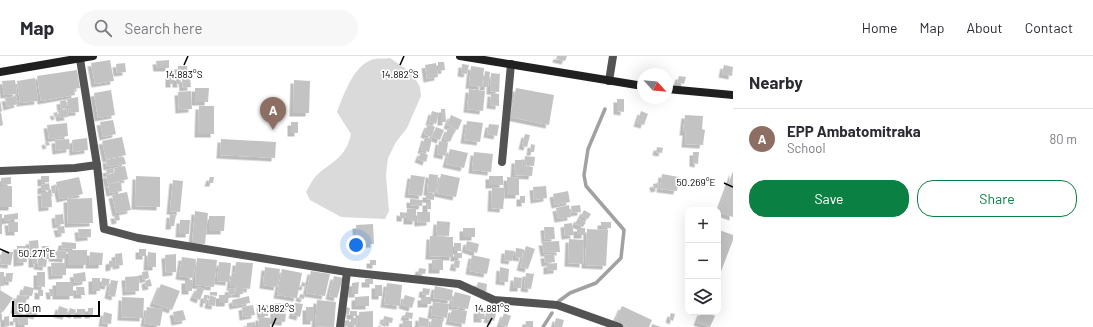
<!DOCTYPE html>
<meta charset="utf-8">
<style>
body{margin:0;font-family:Barlow,sans-serif;background:#f7f7f7;color:#2b2b33}
.controls{position:absolute;right:12px;bottom:12px;display:grid;overflow:hidden;border-radius:8px;box-shadow:0 4px 16px #0002}
.controls button{width:36px;height:36px;display:grid;place-items:center;padding:0;border:0;border-bottom:1px solid #e1e1e2;background:#fff;color:#2b2b33;font:20px sans-serif}
.compass{position:absolute;left:637px;top:12px;width:36px;height:36px;border-radius:50%;background:#fff;box-shadow:0 4px 16px #0002;rotate:116deg}
.scale{position:absolute;left:12px;bottom:10px;width:88px;box-sizing:border-box;padding-left:4px;border:2px solid #000;border-top:0;font-size:11px;line-height:14px;white-space:nowrap;color:#000;-webkit-text-stroke:3px #fff;paint-order:stroke}
.you{position:absolute;left:356px;top:189px;width:14px;height:14px;margin:-10px;border:3px solid #fff;border-radius:50%;background:#1a73e8;box-shadow:0 0 0 6px #1a73e833}
.badge{display:grid;place-items:center;width:26px;height:26px;border-radius:50%;background:#0b8043;color:#fff;font-size:13px;font-weight:700}
.pin{position:absolute;translate:-50% -33px;filter:drop-shadow(0 1px 2px #0008)}
.pin::after{content:'';position:absolute;top:21px;width:14px;height:12px;background:inherit;clip-path:polygon(0 0,100% 0,50% 100%)}
.list{margin:0;padding:0;list-style:none}
h2{display:flex;justify-content:space-between;align-items:center;height:52px;margin:0;padding:0 16px;font-size:17px}
h2 small{font-size:13px;font-weight:400;color:#7c7c81}
.list li{display:grid;grid-template-columns:26px 1fr auto;gap:12px;align-items:center;box-sizing:border-box;height:60px;padding:0 16px;border-top:1px solid #e1e1e2}
.list b{display:block;font-size:15px;white-space:nowrap}
.list p{margin:0;font-size:13px;white-space:nowrap;color:#7c7c81}
.list em{font-size:13px;font-style:normal;color:#7c7c81}
.actions{display:flex;gap:8px;padding:12px 16px}
.actions a{flex:1;padding:9px 0;border:1px solid #0b8043;border-radius:16px;text-align:center;font-size:14px;color:#0b8043}
.actions .main{background:#0b8043;color:#fff}
.icon{flex:none;width:22px;height:22px;fill:none;stroke:currentColor;stroke-width:2;stroke-linecap:round;stroke-linejoin:round}
.map{position:relative;flex:none;width:733px;height:271px;overflow:hidden}
header{display:flex;align-items:center;gap:24px;box-sizing:border-box;height:56px;padding:0 20px;background:#fff;border-bottom:1px solid #e1e1e2}
header strong{font-size:19px}
nav{display:flex;gap:22px;margin-inline-start:auto;font-size:14px}
.search{width:280px;height:36px;background:#f7f7f7;display:flex;align-items:center;gap:10px;box-sizing:border-box;padding:0 14px;border-radius:22px;color:#7c7c81;font-size:15px}
main{display:flex}
aside{flex:1;background:#fff}
.map>svg:first-child{display:block}
.green{fill:#dadada}
.lines{fill:none;stroke-linecap:round;stroke-linejoin:round}
.stream{stroke:#a1a1a1;stroke-width:3.5}
.building{fill:#c3c3c3;filter:url(#shadow)}
.minor{stroke:#535353;stroke-width:8}
.secondary{stroke:#202020;stroke-width:8}
.ticks{fill:none;stroke:#000;stroke-width:1.5}
.ticks-label{font-size:10px;text-anchor:middle;fill:#000;stroke:#fff;stroke-width:3.5;stroke-linejoin:round;paint-order:stroke}
</style>
<header>
<strong>Map</strong>
<div class="search"><svg class="icon" aria-label="search" viewBox="0 0 24 24"><circle cx="10" cy="10" r="6"/><path d="M15 15l6 6"/></svg>Search here</div>
<nav><a>Home</a><a>Map</a><a>About</a><a>Contact</a></nav>
</header>
<main>
<div class="map">
<svg width="733" height="271" viewBox="0 0 733 271">
<defs>
<filter id="shadow"><feDropShadow dx="-3.5" dy="3.5" stdDeviation="0" flood-color="#0004"/></filter>
</defs>
<rect width="100%" height="100%" fill="#fff"/>
<!-- green -->
<path class="green" d="M390 2 412 17 420 31 421 40 407 72 396 86 388 102 386 119 389 155 385 163 341 161 310 144 306 136C309 131 312 124 316 120 332 105 346 102 351 78L337 56C344 38 354 8 374 3 379 2 385 3 390 2Z"/>
<g class="lines">
<!-- stream -->
<g class="stream">
<path d="M559 245 570 237 596 227 621 202 624 174 586 130 584 119 588 93 605 53"/>
<path d="M543 271 552 257"/>
</g>
</g>
<!-- building -->
<g class="building">
<path d="M557 0H567L565 5 556 3Z"/>
<path d="M110 4 114 25 95 28 91 7Z"/>
<path d="M169 4V12H157L156 5Z"/>
<path d="M438 6H444L445 14 438 15Z"/>
<path d="M125 7 126 16 117 17 116 8Z"/>
<path d="M436 7 438 21 427 23 425 9Z"/>
<path d="M462 8 469 9 467 18 461 17Z"/>
<path d="M724 9 733 11 732 20 722 18Z"/>
<path d="M178 10H187L188 19H178Z"/>
<path d="M471 10 484 12 482 31 469 29Z"/>
<path d="M77 14 80 32 74 33 75 39 41 45 37 20Z"/>
<path d="M485 15 490 16 488 31H483Z"/>
<path d="M491 17 500 18 499 36 490 35Z"/>
<rect x="169" y="19" width="5" height="9"/>
<path d="M679 20 686 21 684 28 677 26Z"/>
<path d="M176 21H180L181 28H176Z"/>
<path d="M35 22 38 45 20 47 17 25Z"/>
<path d="M190 22 191 31 183 32 182 23Z"/>
<path d="M15 24 17 38 4 39 2 25Z"/>
<path d="M294 24 310 25 309 57H293Z"/>
<path d="M195 32H209L208 46H195Z"/>
<path d="M516 32 554 39 549 69 510 61Z"/>
<path d="M469 33 485 35 483 55 467 53Z"/>
<path d="M111 34 115 59 98 62 94 37Z"/>
<path d="M191 35 192 53 179 54 178 36Z"/>
<path d="M491 37 499 38V50L490 49Z"/>
<path d="M16 40 18 48 7 51 5 42Z"/>
<path d="M78 41 79 56 69 57 67 43Z"/>
<path d="M617 43H624V56L617 55Z"/>
<path d="M0 44 2 55 0 56Z"/>
<path d="M66 44 67 52 61 53 60 45Z"/>
<path d="M199 50H214V78H198Z"/>
<path d="M66 53 68 61 60 62 58 55Z"/>
<path d="M441 53H445L446 66H441Z"/>
<path d="M432 55 439 57 436 68 429 66Z"/>
<path d="M641 55 648 58 644 69 637 67Z"/>
<path d="M1 56 3 69 0 70V57Z"/>
<path d="M57 56 58 60 55 61 53 57Z"/>
<path d="M451 59 462 64 458 74 447 69Z"/>
<path d="M685 59 703 60 702 73 705 74 703 89 685 88 686 76H683Z"/>
<path d="M113 64 116 78 103 81 100 66Z"/>
<path d="M467 65 483 67 480 86 464 84Z"/>
<rect x="291" y="66" width="7" height="11"/>
<path d="M67 67 68 80 49 83 47 69Z"/>
<path d="M428 68 435 71 431 81 424 78Z"/>
<path d="M489 68 499 69 497 80 487 78Z"/>
<path d="M436 71 444 74 440 84 432 81Z"/>
<path d="M448 72 455 75 450 86 444 83Z"/>
<path d="M525 78 530 79 527 91 522 90Z"/>
<path d="M122 81 126 99 106 103 102 85Z"/>
<path d="M425 81 432 83 429 96 421 94Z"/>
<path d="M87 82 88 94 73 96 72 84Z"/>
<path d="M69 83 70 93 56 95 55 84Z"/>
<path d="M221 83 276 86 275 102 220 99Z"/>
<path d="M48 85 50 89 46 90 45 86Z"/>
<path d="M439 85 448 87 446 100 437 98Z"/>
<path d="M531 88 535 89 534 96H530Z"/>
<path d="M657 91 663 92 662 97 656 96Z"/>
<path d="M450 93 468 97 464 112 446 108Z"/>
<path d="M421 96 428 99 426 106 418 103Z"/>
<path d="M474 96 493 98 491 116 472 114Z"/>
<path d="M693 96H699L698 108 693 107Z"/>
<path d="M525 100 535 101 534 110 524 109Z"/>
<path d="M124 101 126 108 107 111 106 104Z"/>
<path d="M515 104H523L522 110 533 111 532 120 514 119Z"/>
<path d="M125 110 128 123 108 128 106 119 115 117 114 112Z"/>
<path d="M113 112 114 116 107 118 106 114Z"/>
<path d="M733 115V161L718 156Z"/>
<path d="M429 118 438 119 436 137 427 136Z"/>
<path d="M441 118 460 122 456 141 437 137Z"/>
<path d="M662 118 679 121 677 135 660 133Z"/>
<path d="M411 119 425 121 422 140 408 138Z"/>
<path d="M41 120H49V126L41 127Z"/>
<path d="M136 120 160 121V151L135 150Z"/>
<rect x="489" y="120" width="14" height="9"/>
<path d="M11 121V128L1 129V122Z"/>
<path d="M79 121 83 138 60 143 56 126Z"/>
<path d="M210 121H214L213 127H208Z"/>
<path d="M507 121 519 122V139H507Z"/>
<path d="M173 124 183 125 180 156 170 155Z"/>
<path d="M121 126 122 135 110 137 108 128Z"/>
<path d="M49 127 50 134 41 135V129Z"/>
<path d="M658 127 659 132 654 133 653 128Z"/>
<rect x="0" y="130" width="12" height="21"/>
<path d="M51 130H55L56 137H52Z"/>
<path d="M546 130 547 142 534 144 533 131Z"/>
<path d="M492 131 505 132 503 153 491 152Z"/>
<path d="M568 135 570 146 555 149 553 138Z"/>
<path d="M41 136H51L52 151 42 152Z"/>
<path d="M127 136 131 154 116 157 112 139Z"/>
<path d="M426 138H434V144L426 143Z"/>
<rect x="520" y="140" width="5" height="7"/>
<path d="M92 142 93 167 68 168 67 143Z"/>
<path d="M410 143 423 144 422 150 410 149Z"/>
<rect x="426" y="146" width="5" height="7"/>
<path d="M569 149 571 161 558 163 556 152Z"/>
<path d="M580 149 581 156 572 157 571 150Z"/>
<rect x="407" y="153" width="9" height="12"/>
<path d="M584 154 591 158 588 163 581 160Z"/>
<path d="M195 155 208 157 205 188 192 187Z"/>
<path d="M400 156 406 157 405 162H400Z"/>
<path d="M417 156H430V166L418 167Z"/>
<path d="M18 157V163L4 165V159Z"/>
<rect x="0" y="158" width="2" height="20"/>
<path d="M63 158 64 168 56 169 55 159Z"/>
<path d="M170 158 176 159 174 170H169Z"/>
<path d="M114 159H119L120 164 115 165Z"/>
<path d="M209 160H225L224 175H209Z"/>
<path d="M578 162 586 166 583 171 575 168Z"/>
<path d="M180 164H190L189 178H179Z"/>
<path d="M437 165 450 166 449 180 436 179Z"/>
<path d="M8 166H18V176H9Z"/>
<rect x="601" y="166" width="10" height="6"/>
<path d="M572 167 574 179 565 180 564 168Z"/>
<path d="M373 168 374 188H357L356 169Z"/>
<path d="M64 170 65 177 59 178 57 171Z"/>
<path d="M544 171H554L555 183 545 184Z"/>
<rect x="463" y="172" width="12" height="9"/>
<rect x="577" y="172" width="8" height="7"/>
<path d="M78 173H91V181L79 182Z"/>
<path d="M587 173 608 174 606 210 585 209Z"/>
<path d="M719 174 733 179V184L720 218H718V177Z"/>
<path d="M430 180 453 181V201L429 200Z"/>
<path d="M569 183 584 184 583 208 568 207Z"/>
<path d="M38 184 39 196H30L29 185Z"/>
<path d="M467 185 479 188 477 197 465 193Z"/>
<path d="M559 185 560 196 544 197 542 186Z"/>
<path d="M62 186 76 187V193L61 192Z"/>
<rect x="454" y="187" width="7" height="8"/>
<path d="M17 190H27V206L17 207Z"/>
<path d="M42 190H49V203H41Z"/>
<path d="M526 190 535 193 528 213 520 211Z"/>
<path d="M516 192 523 193 522 202 515 201Z"/>
<rect x="139" y="193" width="7" height="7"/>
<path d="M53 194 66 195V203L52 202Z"/>
<rect x="68" y="194" width="19" height="15"/>
<path d="M505 194 514 195 512 205 504 204Z"/>
<path d="M2 195 13 196 11 209 0 208Z"/>
<path d="M90 196 103 197 102 209H89Z"/>
<path d="M148 196 156 197V211H147Z"/>
<path d="M122 197 123 209 116 210 115 198Z"/>
<rect x="454" y="197" width="8" height="5"/>
<rect x="32" y="198" width="5" height="10"/>
<path d="M176 198V216L166 217 165 199Z"/>
<path d="M554 198 555 206 545 207 544 199Z"/>
<path d="M472 199 490 203 487 218 469 215Z"/>
<path d="M182 201 196 203 193 222 179 220Z"/>
<path d="M197 202 217 204 214 231 195 229Z"/>
<path d="M443 203V214H432V204Z"/>
<path d="M38 204H47L46 211 37 210Z"/>
<path d="M114 204V211L109 212V205Z"/>
<rect x="370" y="204" width="6" height="5"/>
<path d="M455 204 460 205 459 212 453 211Z"/>
<path d="M219 206 231 207 229 226 217 225Z"/>
<path d="M236 206 253 207 250 233 244 232 243 238H235L236 231H230L232 216 235 217Z"/>
<path d="M51 207H66V219L52 220Z"/>
<path d="M557 207V214L547 215V208Z"/>
<path d="M265 211 280 213 277 231 263 229Z"/>
<path d="M500 211 509 213 508 226 499 225Z"/>
<path d="M419 212 426 213 425 218 418 217Z"/>
<path d="M282 213 302 217 297 242 277 239Z"/>
<path d="M148 215 149 222 143 224 142 216Z"/>
<path d="M311 215 330 218 325 240 306 237Z"/>
<rect x="0" y="216" width="4" height="14"/>
<path d="M37 216H45V231L37 230Z"/>
<path d="M85 216 86 225 75 227 73 218Z"/>
<path d="M6 217H13L12 226 5 225Z"/>
<path d="M526 217 534 218 531 233 524 232Z"/>
<path d="M139 220V235L126 236 125 221Z"/>
<path d="M334 220 343 222 337 242 329 240Z"/>
<path d="M514 221 522 222 521 232H513Z"/>
<rect x="92" y="222" width="8" height="13"/>
<path d="M102 222 110 223 108 230 101 229Z"/>
<path d="M150 223 152 230 146 231 145 225Z"/>
<rect x="365" y="223" width="8" height="5"/>
<path d="M111 224 118 225 115 241 108 239Z"/>
<rect x="185" y="224" width="7" height="11"/>
<rect x="56" y="226" width="17" height="14"/>
<path d="M302 226 306 227 305 231 301 230Z"/>
<path d="M359 226 358 238H352V227Z"/>
<path d="M478 226 487 228 486 236 476 234Z"/>
<path d="M387 227 402 229 400 250 384 248Z"/>
<path d="M161 228 180 235 172 254 153 247Z"/>
<rect x="375" y="229" width="7" height="11"/>
<path d="M24 230 34 232 32 240 22 239Z"/>
<path d="M435 230 453 234 451 245 433 242Z"/>
<path d="M76 231H84L85 239H77Z"/>
<path d="M198 231 204 233 200 244 193 241Z"/>
<path d="M234 232 235 238 229 239 228 233Z"/>
<path d="M423 232 430 233 429 239 422 238Z"/>
<path d="M38 233 43 234V240H38Z"/>
<path d="M49 233H54V240H50Z"/>
<path d="M0 234 13 242 3 256 0 254Z"/>
<path d="M210 236H217V240L210 239Z"/>
<path d="M455 236 471 240 468 253 451 250Z"/>
<path d="M300 238 305 239 304 243 299 242Z"/>
<path d="M17 239 27 241 24 256 14 254Z"/>
<path d="M204 239H208L206 248 203 247Z"/>
<path d="M219 239H229L228 247H219Z"/>
<path d="M405 239 415 242 412 252 402 249Z"/>
<path d="M210 240 216 241 215 250 208 249Z"/>
<path d="M249 240 250 247 233 250 232 244Z"/>
<path d="M369 240V250H355V241Z"/>
<path d="M122 241 144 242 143 262 121 261Z"/>
<rect x="421" y="241" width="10" height="7"/>
<path d="M317 244 336 246 334 271 315 270Z"/>
<path d="M433 246 449 248 447 262 431 259Z"/>
<path d="M275 247 287 248 285 266 273 265Z"/>
<path d="M295 247 303 248 300 261 292 259Z"/>
<path d="M253 249 255 259 243 261 242 251Z"/>
<path d="M260 249H268V260H261Z"/>
<path d="M491 249 498 251 494 265 487 263Z"/>
<path d="M59 250 68 253 66 260 57 258Z"/>
<path d="M622 250 652 264 649 271H629L615 265Z"/>
<path d="M30 251 38 252 37 260 29 258Z"/>
<path d="M147 251 163 253 160 270 144 267Z"/>
<rect x="306" y="251" width="8" height="14"/>
<path d="M346 251 350 252 349 258H346Z"/>
<path d="M70 252 76 254 74 259 68 257Z"/>
<rect x="88" y="252" width="5" height="7"/>
<rect x="77" y="253" width="8" height="6"/>
<path d="M452 253 467 255 465 268 449 265Z"/>
<path d="M183 254 186 264 175 266 173 256Z"/>
<path d="M477 254H484L485 263H477Z"/>
<rect x="350" y="255" width="7" height="5"/>
<path d="M373 255V271H359V256Z"/>
<path d="M104 256 112 258 111 268 102 267Z"/>
<path d="M406 256 413 257 412 263 404 261Z"/>
<path d="M701 256H706L715 260 710 271 697 266Z"/>
<path d="M504 257 511 260 507 271 500 268Z"/>
<path d="M671 257 675 258 673 265 669 263Z"/>
<rect x="0" y="258" width="2" height="8"/>
<path d="M18 258H28V269H19Z"/>
<path d="M9 260V270L4 271V261Z"/>
<path d="M384 260 393 262 392 267 383 265Z"/>
<path d="M259 261 270 262V271H258Z"/>
<path d="M419 261 429 263 428 271 418 270Z"/>
<rect x="13" y="262" width="4" height="4"/>
<path d="M351 262H357L358 269 351 270Z"/>
<path d="M432 262 443 264 442 271H430Z"/>
<path d="M556 262 564 264 562 271H554Z"/>
<path d="M349 264 350 270H344L343 265Z"/>
<path d="M403 264 412 265V271H402Z"/>
<path d="M526 265H533V271H525Z"/>
<path d="M255 266 256 271H247V267Z"/>
<path d="M382 266 386 268 385 271 381 269Z"/>
<path d="M652 268 661 271H651Z"/>
</g>
<g class="lines">
<!-- minor -->
<g class="minor">
<path d="M80 3 97 109 104 173 138 182 347 216 459 228 494 244 557 249 619 271"/>
<path d="M609 25 613 0"/>
<path d="M502 106 511 8"/>
<path d="M0 115 75 112 97 109"/>
<path d="M340 271 347 216"/>
</g>
<!-- secondary -->
<g class="secondary">
<path d="M460 0 643 30"/>
<path d="M0 16 93 0"/>
<path d="M667 33 733 39"/>
</g>
</g>
<!-- ticks -->
<path class="ticks" d="M184 9 188 0M400 9 404 0M724 127 733 131M0 193 9 197M272 271 276 262M487 271 492 262"/>
<g class="ticks-label">
<text x="184" y="22">14.883°S</text>
<text x="400" y="22">14.882°S</text>
<text x="696" y="130">50.269°E</text>
<text x="37" y="201">50.271°E</text>
<text x="276" y="256">14.882°S</text>
<text x="492" y="256">14.881°S</text>
</g>
</svg>
<div class="controls">
<button>+</button>
<button>−</button>
<button><svg class="icon" aria-label="layers" viewBox="0 0 24 24"><path d="M12 4l9 5-9 5-9-5zM3 14l9 5 9-5"/></svg></button>
</div>
<svg class="compass" viewBox="-18 -18 36 36"><path d="M0-13l5 13h-10z" fill="#e53935"/><path d="M0 13l5-13h-10z" fill="#7c7c81"/></svg>
<div class="scale">50 m</div>
<div class="you"></div>
<div class="pin badge" style="left:273px;top:74px;background:#8d6e63">A</div>
</div>
<aside>
<h2>Nearby<small></small></h2>
<ul class="list">
<li><span class="badge" style="background:#8d6e63">A</span><div><b>EPP Ambatomitraka</b><p>School</p></div><em>80 m</em></li>
</ul>
<div class="actions"><a class="main">Save</a><a>Share</a></div>
</aside>
</main>
